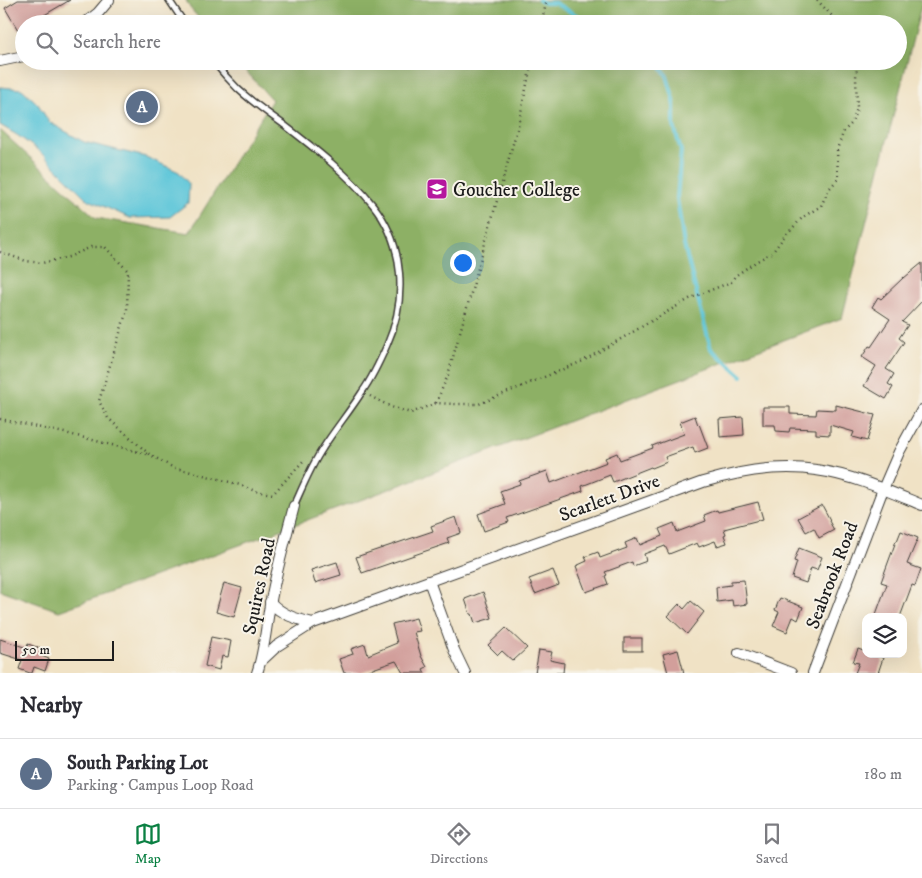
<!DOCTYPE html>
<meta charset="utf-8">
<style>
body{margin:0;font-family:"IM FELL DW Pica",serif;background:#f2f2f3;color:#2b2b33}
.controls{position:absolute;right:15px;bottom:15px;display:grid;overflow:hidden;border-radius:10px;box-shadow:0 5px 20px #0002}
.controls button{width:45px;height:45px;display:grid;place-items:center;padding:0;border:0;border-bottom:1px solid #e1e1e2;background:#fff;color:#2b2b33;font:25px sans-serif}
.scale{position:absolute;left:15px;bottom:12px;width:99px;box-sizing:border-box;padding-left:5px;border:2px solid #1c1c1c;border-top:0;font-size:14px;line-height:18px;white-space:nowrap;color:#1c1c1c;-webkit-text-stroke:4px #f7f3e8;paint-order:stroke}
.you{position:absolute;left:462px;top:262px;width:18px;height:18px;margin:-12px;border:4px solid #fff;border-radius:50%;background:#1a73e8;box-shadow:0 0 0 8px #1a73e833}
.badge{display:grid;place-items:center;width:32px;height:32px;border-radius:50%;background:#0b8043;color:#fff;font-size:16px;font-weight:700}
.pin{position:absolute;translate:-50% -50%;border:2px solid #fff;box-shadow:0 1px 5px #0006}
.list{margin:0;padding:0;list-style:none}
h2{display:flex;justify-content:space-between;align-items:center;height:65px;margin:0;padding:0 20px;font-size:21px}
h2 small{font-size:16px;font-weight:400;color:#7c7c81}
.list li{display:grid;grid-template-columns:32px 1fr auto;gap:15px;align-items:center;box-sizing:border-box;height:70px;padding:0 20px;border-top:1px solid #e1e1e2}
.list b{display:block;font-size:19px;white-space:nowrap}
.list p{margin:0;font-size:16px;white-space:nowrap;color:#7c7c81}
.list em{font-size:16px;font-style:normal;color:#7c7c81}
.icon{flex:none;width:28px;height:28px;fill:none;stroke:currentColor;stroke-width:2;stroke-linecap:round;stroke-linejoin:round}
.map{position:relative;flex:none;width:922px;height:673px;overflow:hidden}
.search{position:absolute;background:#fff;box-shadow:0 5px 20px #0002;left:15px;right:15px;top:15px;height:55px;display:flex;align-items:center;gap:12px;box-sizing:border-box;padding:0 18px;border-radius:28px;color:#7c7c81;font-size:19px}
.sheet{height:135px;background:#fff}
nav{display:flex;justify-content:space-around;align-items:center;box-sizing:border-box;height:70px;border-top:1px solid #e1e1e2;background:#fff;font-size:14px;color:#7c7c81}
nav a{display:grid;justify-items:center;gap:2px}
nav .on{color:#0b8043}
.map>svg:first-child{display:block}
.forest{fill:#8db065;stroke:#546640}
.water{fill:#5dc6d9;stroke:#3c717a}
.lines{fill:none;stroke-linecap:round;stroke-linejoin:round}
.stream{stroke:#5dc6d9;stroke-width:4}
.building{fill:#d29f9b}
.lane-casing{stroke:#3c3a35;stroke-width:8}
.street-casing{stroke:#3c3a35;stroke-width:12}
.path{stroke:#3c3a35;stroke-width:2.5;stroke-dasharray:1 4;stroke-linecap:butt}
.lane{stroke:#fff;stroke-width:5}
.street{stroke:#fff;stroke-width:10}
.labels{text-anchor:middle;stroke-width:4;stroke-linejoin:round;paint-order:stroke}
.poi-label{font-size:19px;fill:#1c1c1c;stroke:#f7f3e8;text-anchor:start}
.street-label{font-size:19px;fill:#1c1c1c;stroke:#f7f3e8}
</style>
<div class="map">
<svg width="922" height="673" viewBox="0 0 922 673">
<rect width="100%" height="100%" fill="#f7f3e8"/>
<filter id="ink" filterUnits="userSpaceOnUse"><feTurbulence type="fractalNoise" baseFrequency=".02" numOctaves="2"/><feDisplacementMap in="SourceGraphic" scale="10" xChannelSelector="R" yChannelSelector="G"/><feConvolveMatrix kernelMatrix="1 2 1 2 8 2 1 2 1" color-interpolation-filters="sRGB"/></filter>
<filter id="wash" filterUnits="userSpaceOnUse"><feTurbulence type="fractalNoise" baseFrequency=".0096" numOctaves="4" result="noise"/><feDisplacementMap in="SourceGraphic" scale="20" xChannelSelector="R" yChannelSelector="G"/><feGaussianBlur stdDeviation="1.12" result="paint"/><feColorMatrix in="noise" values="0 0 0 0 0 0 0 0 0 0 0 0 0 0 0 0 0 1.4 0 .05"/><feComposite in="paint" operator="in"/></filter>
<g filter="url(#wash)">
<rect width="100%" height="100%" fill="#f0e2c5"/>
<!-- forest -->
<path class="forest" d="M186 0H922V3L842 318 289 527 59 611 0 590V130L96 218 189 233 272 100 237 61H898V24H204L190 8Z"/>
<!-- water -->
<path class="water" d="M0 87 22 89 38 104 49 122 84 142 146 157 179 172 189 184 188 203 170 217 130 218 87 199 38 150 17 135 0 125Z"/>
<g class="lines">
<!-- stream -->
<g class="stream">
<path d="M539 0 544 3H555L592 24"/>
<path d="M656 61 667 76 674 100V126L681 151 677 198 684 245 711 349 742 376"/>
</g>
</g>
<g id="blocks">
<!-- building -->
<g class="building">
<path d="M18 0H70L29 24H24V27L18 30 5 8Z"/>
<path d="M922 263V301L902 322 908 325 899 338 904 342 886 369 894 374 888 384 893 387 886 399 864 386 876 366 862 357 869 346 871 347 890 319 872 307 878 297 881 299 904 277V278Z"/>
<path d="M836 405 875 415 867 441 852 437 854 432 830 425V435L816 434V429L790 428 789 432 776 431 775 425H763V407H790V414L816 415 817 409 836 410Z"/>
<path d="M695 416 698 425 699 424 708 448 695 453 693 447 665 457 667 462 652 468 651 467 613 482 610 475 582 486 583 491 507 518 509 522 484 531 478 514 505 504 500 491 520 484 519 481 547 471 551 483 607 462 605 458 617 453 620 460 653 448 652 446 684 434 680 422Z"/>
<path d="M743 417 744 435 720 437 719 419Z"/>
<path d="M758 502 763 519 724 529 726 534 724 535 727 543 717 546 715 541 699 547 697 543 669 554 665 546 644 554 646 561 644 562 633 566 632 562 605 572 607 575 605 576 608 584 586 592 576 566 587 561 585 557 598 552 600 558 627 548 625 543 637 538 640 545 662 536 659 529 674 523 677 532 706 521 704 515 717 510 718 512Z"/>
<path d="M822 505 830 520 829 521 834 530 819 538 814 528 806 532 798 518Z"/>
<path d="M456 517 461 533 447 538 449 543 362 573 356 557 433 531 431 526Z"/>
<path d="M901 531 918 538 907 564 921 569 915 586 912 585 900 617H875L887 584 881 582 896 541H897Z"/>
<path d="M799 548 822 557 817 570 811 568 806 583 792 578 797 562 794 561Z"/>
<path d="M337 562 341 575 315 583 311 570Z"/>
<path d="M553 570 559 585 535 594 529 579Z"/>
<path d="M744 580 747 604 733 606 732 600 717 602 716 587 731 585V581Z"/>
<path d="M224 583 242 588 234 617 216 612Z"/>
<path d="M483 592 492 618 475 623 472 614H470L465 599Z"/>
<path d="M780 598 803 607 798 620 793 617 787 632 773 626 779 612 775 610Z"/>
<path d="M691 601 704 612 687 634 668 616 679 604 684 609Z"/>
<path d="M416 618 420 631 414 632 421 656 427 667 423 669 425 673H403L396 661 361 673H344L339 659 353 654 351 649 365 644 368 655 397 643 392 624Z"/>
<path d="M506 628 527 648 513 661 502 651 498 655 488 645Z"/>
<path d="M211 637 231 641 228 657 222 656 219 670 205 666Z"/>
<rect x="624" y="638" width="18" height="13"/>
<path d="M0 639 27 648 28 644 42 649 39 655 49 659 45 671 34 667 32 673H30L19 669 22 660 0 653Z"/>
<path d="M858 649 866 652V654H873L883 658 878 673H855L859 663 853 662Z"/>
<path d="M539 650 552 652 550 660 564 663 563 673H535Z"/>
<path d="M678 650 684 673H668L663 654Z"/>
</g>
</g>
</g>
<g filter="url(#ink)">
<use href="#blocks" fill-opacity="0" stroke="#3c3a35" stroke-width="1"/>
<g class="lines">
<!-- lane casing -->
<g class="lane-casing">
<g id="lane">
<path d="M169 0 185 24"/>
<path d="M213 61C221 71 229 80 238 89 252 102 268 113 283 124 313 147 350 176 373 205 405 245 407 300 387 345 380 361 372 378 362 392 350 411 335 429 323 448 311 466 303 486 294 506"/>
</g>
</g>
<!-- street casing -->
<g class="street-casing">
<g id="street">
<path d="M84 24 98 13 109 0"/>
<path d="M0 61 24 56"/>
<path d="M429 581 454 650 465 673"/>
<path d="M270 602C282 615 296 619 313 623"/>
<path d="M739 653 791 673"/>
<path d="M261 661 277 646 313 623 703 482C740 471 778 464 816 470 853 475 888 491 922 505"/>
<path d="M257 673C265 650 266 624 271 600 277 568 286 537 294 506"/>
<path d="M813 673 883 489 899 452 922 410"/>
</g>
</g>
<!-- path -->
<g class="path">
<path d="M817 0 833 17 844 24"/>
<path d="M541 24 547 0"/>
<path d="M0 252 26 261 42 263 69 257 91 247H105L128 271 127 310 99 401 108 418 149 454 172 467 219 479 240 485 255 491 273 494 305 459"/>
<path d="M370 396 391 407 411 413 436 403 455 404H479L583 361 691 298 731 282 735 276 757 261 772 253 784 237 803 217 821 206 829 189 838 179 837 149 844 131 852 123 857 108 856 77 858 61"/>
<path d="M436 403 448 375 518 126 532 61"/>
<path d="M0 419 69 434 147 454"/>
</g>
<!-- lane -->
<use href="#lane" class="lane"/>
<!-- street -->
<use href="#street" class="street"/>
</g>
</g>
<!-- icons -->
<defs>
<g id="university-square" transform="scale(1.125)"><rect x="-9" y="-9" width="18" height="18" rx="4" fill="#b5179e" stroke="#f7f3e8"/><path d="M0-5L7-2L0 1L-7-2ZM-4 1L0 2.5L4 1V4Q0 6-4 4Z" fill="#fff"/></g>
</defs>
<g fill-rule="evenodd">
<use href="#university-square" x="437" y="189"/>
</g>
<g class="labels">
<!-- poi labels -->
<g class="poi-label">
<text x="453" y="196">Goucher College</text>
</g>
<!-- street labels -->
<g class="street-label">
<text transform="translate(609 497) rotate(-20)" y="7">Scarlett Drive</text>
<text transform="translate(831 575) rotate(-69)" y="7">Seabrook Road</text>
<text transform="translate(258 586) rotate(-78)" y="7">Squires Road</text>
</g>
</g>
</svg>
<div class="controls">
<button><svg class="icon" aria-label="layers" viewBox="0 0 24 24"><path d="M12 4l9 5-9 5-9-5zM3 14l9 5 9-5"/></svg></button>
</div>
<div class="scale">50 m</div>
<div class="you"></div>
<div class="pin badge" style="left:142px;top:107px;background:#5c6f8a">A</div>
<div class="search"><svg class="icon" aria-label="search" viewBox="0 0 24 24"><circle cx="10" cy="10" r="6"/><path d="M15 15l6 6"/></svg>Search here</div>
</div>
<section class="sheet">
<h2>Nearby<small></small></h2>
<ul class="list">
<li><span class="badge" style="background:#5c6f8a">A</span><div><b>South Parking Lot</b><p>Parking · Campus Loop Road</p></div><em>180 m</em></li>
</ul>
</section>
<nav>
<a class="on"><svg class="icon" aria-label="map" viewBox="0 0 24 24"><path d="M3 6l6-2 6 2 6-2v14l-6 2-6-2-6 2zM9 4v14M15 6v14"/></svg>Map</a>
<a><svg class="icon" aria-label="directions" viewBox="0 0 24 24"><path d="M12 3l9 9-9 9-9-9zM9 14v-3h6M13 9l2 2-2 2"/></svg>Directions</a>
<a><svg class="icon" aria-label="saved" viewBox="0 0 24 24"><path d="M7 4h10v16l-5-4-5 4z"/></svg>Saved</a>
</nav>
